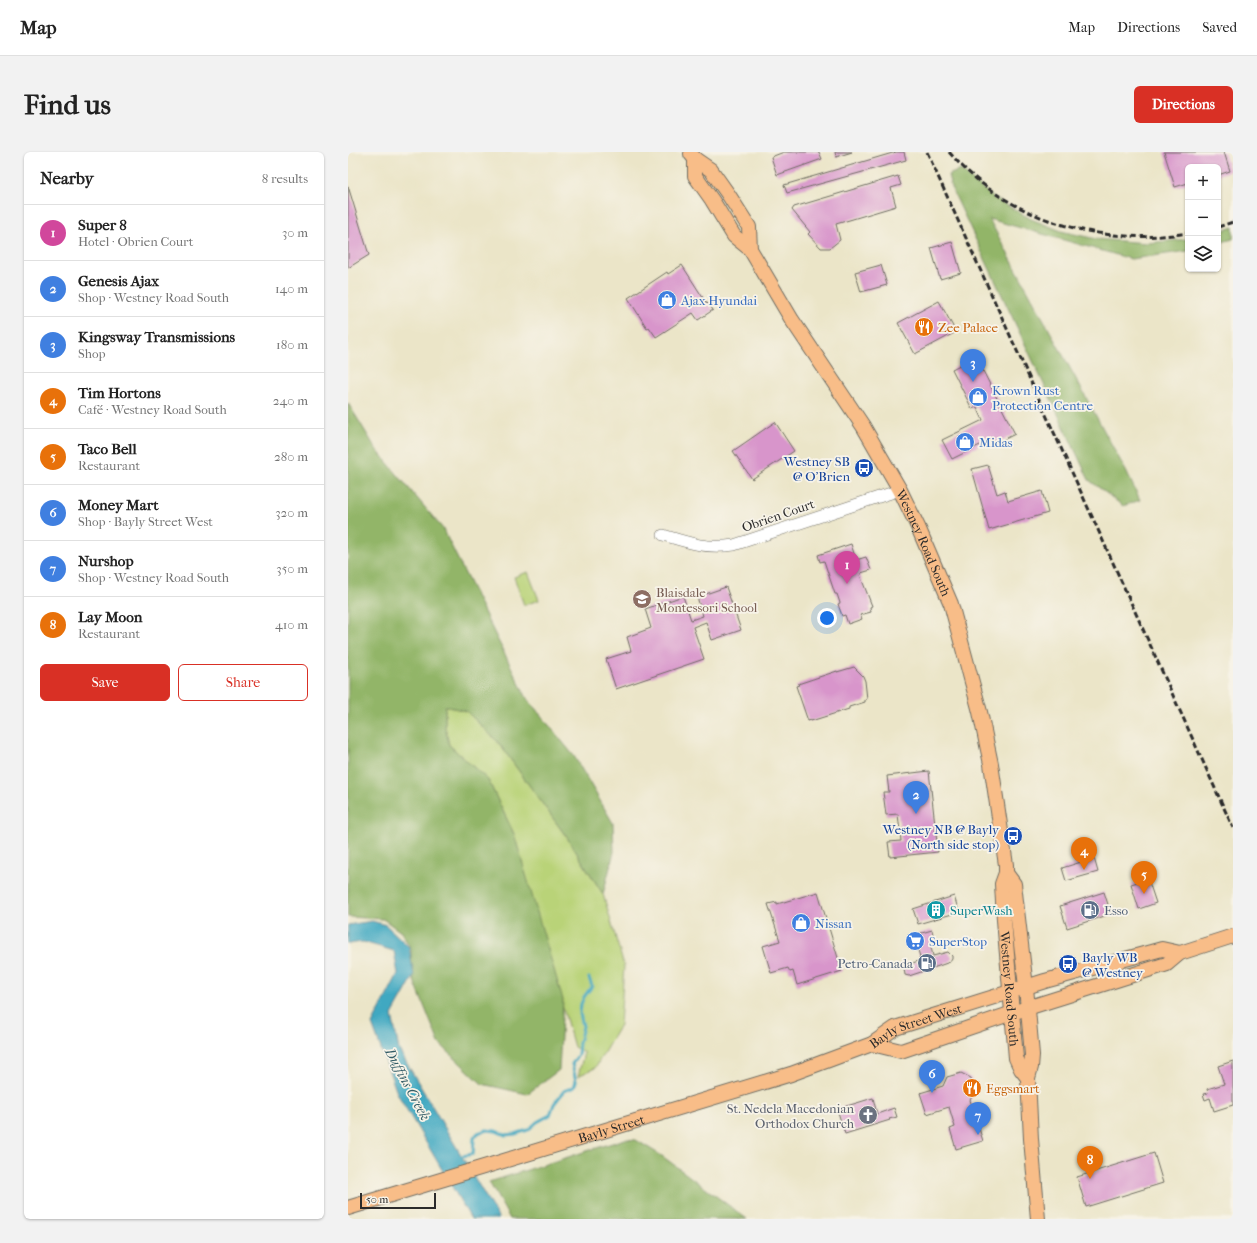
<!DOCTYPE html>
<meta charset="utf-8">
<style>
body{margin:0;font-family:"IM FELL French Canon",serif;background:#f2f2f2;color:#222}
.controls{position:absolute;right:12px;top:12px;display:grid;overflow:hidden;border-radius:6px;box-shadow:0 1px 3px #0004}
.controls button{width:36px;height:36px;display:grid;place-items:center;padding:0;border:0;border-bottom:1px solid #e0e0e0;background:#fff;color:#222;font:20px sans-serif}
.scale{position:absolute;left:12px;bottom:10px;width:76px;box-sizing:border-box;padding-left:4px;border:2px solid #2b2b2b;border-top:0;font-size:11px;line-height:14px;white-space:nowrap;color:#2b2b2b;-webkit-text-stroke:3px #f7f3e8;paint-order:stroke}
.you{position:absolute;left:479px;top:466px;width:14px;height:14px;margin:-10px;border:3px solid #fff;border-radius:50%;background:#1a73e8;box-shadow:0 0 0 6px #1a73e833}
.badge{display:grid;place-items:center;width:26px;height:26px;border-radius:50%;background:#d93025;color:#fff;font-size:13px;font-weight:700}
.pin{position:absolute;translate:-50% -33px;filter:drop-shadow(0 1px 2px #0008)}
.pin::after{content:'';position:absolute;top:21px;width:14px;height:12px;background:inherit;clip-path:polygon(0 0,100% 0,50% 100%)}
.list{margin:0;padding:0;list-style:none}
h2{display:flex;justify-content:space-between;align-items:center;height:52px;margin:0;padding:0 16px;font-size:17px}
h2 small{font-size:13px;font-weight:400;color:#767676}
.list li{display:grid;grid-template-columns:26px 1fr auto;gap:12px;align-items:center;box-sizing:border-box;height:56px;padding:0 16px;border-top:1px solid #e0e0e0}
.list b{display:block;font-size:15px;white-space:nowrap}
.list p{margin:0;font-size:13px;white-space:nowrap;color:#767676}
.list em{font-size:13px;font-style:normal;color:#767676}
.actions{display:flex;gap:8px;padding:12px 16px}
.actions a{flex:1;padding:9px 0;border:1px solid #d93025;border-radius:6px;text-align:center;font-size:14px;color:#d93025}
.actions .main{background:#d93025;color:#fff}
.icon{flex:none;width:22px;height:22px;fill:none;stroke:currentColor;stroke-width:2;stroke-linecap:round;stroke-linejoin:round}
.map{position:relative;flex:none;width:885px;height:1067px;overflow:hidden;border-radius:6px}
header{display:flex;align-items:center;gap:24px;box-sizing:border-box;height:56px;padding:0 20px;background:#fff;border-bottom:1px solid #e0e0e0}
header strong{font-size:19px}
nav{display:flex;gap:22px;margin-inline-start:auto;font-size:14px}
.intro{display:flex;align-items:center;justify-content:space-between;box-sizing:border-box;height:96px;padding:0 24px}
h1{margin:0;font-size:28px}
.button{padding:10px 18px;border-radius:6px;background:#d93025;color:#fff;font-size:14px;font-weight:700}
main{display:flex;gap:24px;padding:0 24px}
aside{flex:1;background:#fff;border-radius:6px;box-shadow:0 1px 3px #0004}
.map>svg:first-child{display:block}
.green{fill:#b9d378;stroke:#727f52}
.forest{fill:#92b568;stroke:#5e704a}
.water{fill:#41a8c1;stroke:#366a76}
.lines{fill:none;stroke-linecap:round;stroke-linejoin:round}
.stream{stroke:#41a8c1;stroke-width:3}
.building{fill:#d895cb}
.minor-casing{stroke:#6e6c62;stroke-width:12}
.major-casing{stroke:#6e6c62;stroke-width:16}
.minor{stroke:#fff;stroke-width:11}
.major{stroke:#f8bd88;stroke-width:14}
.rail{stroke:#2b2b2b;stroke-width:3;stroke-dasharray:6 3;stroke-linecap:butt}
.labels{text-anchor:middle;stroke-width:3.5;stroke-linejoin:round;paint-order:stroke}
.shop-label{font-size:13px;fill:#366cbe;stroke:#f7f3e8;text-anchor:start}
.food-label{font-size:13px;fill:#c56008;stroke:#f7f3e8;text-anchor:start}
.transit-label{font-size:13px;fill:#164399;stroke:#f7f3e8;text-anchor:end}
.street-label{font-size:13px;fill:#2b2b2b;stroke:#f7f3e8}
.education-label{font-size:13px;fill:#785e54;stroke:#f7f3e8;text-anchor:start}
.culture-label{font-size:13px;fill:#0d838f;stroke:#f7f3e8;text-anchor:start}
.service-label{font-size:13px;fill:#4e5e75;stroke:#f7f3e8;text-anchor:start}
.worship-label{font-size:13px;fill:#5b616d;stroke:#f7f3e8;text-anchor:end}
.water-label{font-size:14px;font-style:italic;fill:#345d67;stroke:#f7f3e8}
</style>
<header>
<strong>Map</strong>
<nav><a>Map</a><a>Directions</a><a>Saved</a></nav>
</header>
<div class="intro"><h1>Find us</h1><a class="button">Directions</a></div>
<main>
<aside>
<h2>Nearby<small>8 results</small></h2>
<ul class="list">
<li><span class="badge" style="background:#d1479c">1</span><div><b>Super 8</b><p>Hotel · Obrien Court</p></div><em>30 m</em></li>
<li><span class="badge" style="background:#3f7fe0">2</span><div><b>Genesis Ajax</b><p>Shop · Westney Road South</p></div><em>140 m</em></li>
<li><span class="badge" style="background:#3f7fe0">3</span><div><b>Kingsway Transmissions</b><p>Shop</p></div><em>180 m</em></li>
<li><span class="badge" style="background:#e8710a">4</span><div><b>Tim Hortons</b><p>Café · Westney Road South</p></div><em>240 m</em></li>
<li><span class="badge" style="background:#e8710a">5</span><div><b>Taco Bell</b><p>Restaurant</p></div><em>280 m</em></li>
<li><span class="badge" style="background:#3f7fe0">6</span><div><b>Money Mart</b><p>Shop · Bayly Street West</p></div><em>320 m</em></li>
<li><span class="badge" style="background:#3f7fe0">7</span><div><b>Nurshop</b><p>Shop · Westney Road South</p></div><em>350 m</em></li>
<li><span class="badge" style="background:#e8710a">8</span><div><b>Lay Moon</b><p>Restaurant</p></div><em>410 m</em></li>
</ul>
<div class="actions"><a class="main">Save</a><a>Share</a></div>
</aside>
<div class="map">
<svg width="885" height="1067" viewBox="0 0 885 1067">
<rect width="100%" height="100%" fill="#f7f3e8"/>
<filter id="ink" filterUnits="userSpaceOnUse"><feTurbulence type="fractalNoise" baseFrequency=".025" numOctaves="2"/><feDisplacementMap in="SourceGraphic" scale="8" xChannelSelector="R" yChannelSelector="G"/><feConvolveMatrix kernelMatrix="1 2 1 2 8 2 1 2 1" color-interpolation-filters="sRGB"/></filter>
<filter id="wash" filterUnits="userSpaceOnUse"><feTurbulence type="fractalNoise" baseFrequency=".012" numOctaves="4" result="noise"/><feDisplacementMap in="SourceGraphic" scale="16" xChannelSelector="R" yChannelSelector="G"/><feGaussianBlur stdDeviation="0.9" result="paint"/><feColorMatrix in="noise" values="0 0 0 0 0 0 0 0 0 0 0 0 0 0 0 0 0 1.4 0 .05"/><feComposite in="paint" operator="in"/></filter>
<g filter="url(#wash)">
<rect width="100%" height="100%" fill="#ebe5c8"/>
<!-- green -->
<g class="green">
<path d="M180 420 191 448 176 453 166 425Z"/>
<path d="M97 554 118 559 150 590 220 687 255 742 276 814 272 873 247 916 230 924 236 901 226 895 166 682 140 628 101 593 97 575Z"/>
</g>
<!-- forest -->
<g class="forest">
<path d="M613 18 646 46 683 67 713 79 748 87 799 91 840 87V99L783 107 641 67 778 319 792 348 775 354 741 328 603 35 600 23Z"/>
<path d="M885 75V87L870 91V80Z"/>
<path d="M0 251 28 297 95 377 178 545 226 604 265 671 266 700 255 742 220 687 150 590 118 559 97 554V575L101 593 140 628 166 682 215 848 211 918 179 942 134 932 91 891 63 821V797L53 780 35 767 0 765Z"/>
<path d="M277 987 288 988 314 1004 399 1067H162L141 1030Z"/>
</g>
<!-- water -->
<path class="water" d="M24 769 38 773 61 795 66 824 44 863 51 898 151 1067H123L49 941 24 872 50 822 46 799 15 790 0 792V773Z"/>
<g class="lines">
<!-- stream -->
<path class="stream" d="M114 1004 125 1002 126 986 130 981 139 978 148 979 157 983 167 982 180 978 189 970 202 963 206 952 216 939 226 935 228 929 224 912 230 903 231 891 235 874 232 862 233 852 236 845 244 834 241 826"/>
</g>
<g id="blocks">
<!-- building -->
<g class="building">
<path d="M436 0H471L474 7 429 23 423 5Z"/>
<path d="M487 0H504L488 5Z"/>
<path d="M548 0H556L558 8 439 41 436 33Z"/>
<path d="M816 0H876L882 19 870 23V15H840V31L827 35Z"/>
<path d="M550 24 553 33 543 36 548 54 488 72 492 88 482 96H473L460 82 462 80 444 58 446 55Z"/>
<path d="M0 34 21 103 0 116Z"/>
<path d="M604 90 613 121 592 127 583 96Z"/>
<path d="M334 113 359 152 360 151 365 158 350 168 345 161 308 185 301 175 299 176 280 146 319 120 320 122Z"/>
<path d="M533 113 539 133 513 140 507 120Z"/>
<path d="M591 149 608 180 567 202 550 171Z"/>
<path d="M628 205 667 282 647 292 644 287 604 307 594 288 635 268 629 255 624 257 604 217Z"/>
<path d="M427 270 446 299 404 327 385 299Z"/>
<path d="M640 313 649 342 657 339 660 349 694 339 700 361 641 378 624 317Z"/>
<path d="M503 392 508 408 518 405 523 418 513 421V423H512L524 454 522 455 523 460 512 463 514 467 500 472 497 463 494 464 490 452 492 451 489 442H487L476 409 472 410 470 403Z"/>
<path d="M378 435 393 478 364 488 358 470 345 475 356 507 268 537 258 507 283 499 279 485 303 476 297 457 335 444 343 468 355 464 349 445Z"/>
<path d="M506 515 515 524 517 529 519 547 517 548V550L501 555V557L463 569V568L460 569 448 534 451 533 450 532 489 519V520Z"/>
<path d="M581 619 590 700 542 705 540 690 553 689 550 662 538 663 535 640H541L539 624Z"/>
<path d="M746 706 750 720 718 729 714 716Z"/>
<path d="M800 727 808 751 791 757 783 732Z"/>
<path d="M470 740 494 819 449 833 445 819 442 820 440 816 423 821 415 794 432 789 420 752 429 750V752Z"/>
<path d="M756 740 763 762 719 776 712 754Z"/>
<path d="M606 744 611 760 570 772 565 757Z"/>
<path d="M584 778 587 790 582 791 585 804 600 800 604 804V807L602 810 582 817 561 824 557 823 556 816 559 813 573 808 569 795 563 796 560 785Z"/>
<path d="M885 909V953L866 959 862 946 857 948 855 942 860 941 859 937 876 932 870 914Z"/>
<path d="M613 921 623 926 627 940 622 948 635 989 608 997 602 977 607 975 601 955 579 962 572 941 595 934 599 925Z"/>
<path d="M525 946 529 962 546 956 549 965 541 967 542 968 497 982 489 957Z"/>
<path d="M806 1001 815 1031 738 1055 729 1025Z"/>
</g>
</g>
</g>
<g filter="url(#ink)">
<use href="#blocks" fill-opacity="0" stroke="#6e6c62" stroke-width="1"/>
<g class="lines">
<!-- minor casing -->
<g class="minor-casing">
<path id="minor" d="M315 383C341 391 358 397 386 393L552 338"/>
</g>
<!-- major casing -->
<g class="major-casing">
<g id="major">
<path d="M343 2 347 7 363 18 380 42 401 75 402 97"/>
<path id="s1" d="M347 7V24L364 48 386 84 402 97 444 168 515 274 552 338 570 375 603 452 632 560 643 612 658 713V721L654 732 656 768 668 906 673 917 680 926"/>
<path d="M658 721 666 732 678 835 684 903 683 915 680 926 683 987 690 1067"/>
<path d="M524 892 553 899 679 856 819 812 832 801 885 784"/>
<path id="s2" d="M0 1056 443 922 524 892 547 876 697 829 814 797 832 801"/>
</g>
</g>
<!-- minor -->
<use href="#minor" class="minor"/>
<!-- major -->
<use href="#major" class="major"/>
<!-- rail -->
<g class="rail">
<path d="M579 0 885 676"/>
<path d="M601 0C659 68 753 95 840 81"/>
<path d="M870 75 885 70"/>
</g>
</g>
</g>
<!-- icons -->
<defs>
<g id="shop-disc" transform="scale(1)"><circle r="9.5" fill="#3f7fe0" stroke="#f7f3e8"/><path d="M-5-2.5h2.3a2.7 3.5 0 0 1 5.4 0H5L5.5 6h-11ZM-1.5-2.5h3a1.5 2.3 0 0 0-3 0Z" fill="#fff"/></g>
<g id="restaurant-disc" transform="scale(1)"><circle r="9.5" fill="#e8710a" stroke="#f7f3e8"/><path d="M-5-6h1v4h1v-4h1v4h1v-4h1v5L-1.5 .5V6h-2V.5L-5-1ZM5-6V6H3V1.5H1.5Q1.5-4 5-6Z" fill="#fff"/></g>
<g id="bus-disc" transform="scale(1)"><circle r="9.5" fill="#1a4fb4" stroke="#f7f3e8"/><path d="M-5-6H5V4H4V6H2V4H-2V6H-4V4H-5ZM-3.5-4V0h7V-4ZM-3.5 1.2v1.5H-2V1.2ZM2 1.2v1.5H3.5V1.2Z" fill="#fff"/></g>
<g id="school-disc" transform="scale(1)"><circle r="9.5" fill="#8d6e63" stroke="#f7f3e8"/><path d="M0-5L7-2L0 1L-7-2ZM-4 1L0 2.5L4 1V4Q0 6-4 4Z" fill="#fff"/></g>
<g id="building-disc" transform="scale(1)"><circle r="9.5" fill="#0f9aa8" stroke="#f7f3e8"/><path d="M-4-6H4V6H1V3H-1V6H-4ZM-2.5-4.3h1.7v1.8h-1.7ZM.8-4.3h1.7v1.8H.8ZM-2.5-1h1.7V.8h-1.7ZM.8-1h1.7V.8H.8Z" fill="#fff"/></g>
<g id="fuel-disc" transform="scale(1)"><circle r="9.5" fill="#5c6f8a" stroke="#f7f3e8"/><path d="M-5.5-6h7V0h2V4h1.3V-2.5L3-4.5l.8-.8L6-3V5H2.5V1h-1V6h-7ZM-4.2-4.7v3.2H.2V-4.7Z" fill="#fff"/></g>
<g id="supermarket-disc" transform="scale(1)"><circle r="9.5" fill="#3f7fe0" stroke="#f7f3e8"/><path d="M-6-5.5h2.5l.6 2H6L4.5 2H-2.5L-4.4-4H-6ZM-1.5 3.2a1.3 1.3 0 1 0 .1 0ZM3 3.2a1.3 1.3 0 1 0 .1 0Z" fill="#fff"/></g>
<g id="church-disc" transform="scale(1)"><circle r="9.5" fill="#6b7280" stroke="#f7f3e8"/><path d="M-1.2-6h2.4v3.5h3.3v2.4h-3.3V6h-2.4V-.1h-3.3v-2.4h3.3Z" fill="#fff"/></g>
</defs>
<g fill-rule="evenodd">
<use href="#shop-disc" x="319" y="148"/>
<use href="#restaurant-disc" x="576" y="175"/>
<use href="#shop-disc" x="630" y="245"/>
<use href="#shop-disc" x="617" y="290"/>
<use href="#bus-disc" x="516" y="316"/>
<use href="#school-disc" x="294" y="447"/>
<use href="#bus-disc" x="665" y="684"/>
<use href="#building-disc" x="588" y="758"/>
<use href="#fuel-disc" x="742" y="758"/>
<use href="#shop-disc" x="453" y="771"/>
<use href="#supermarket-disc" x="567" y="789"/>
<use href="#fuel-disc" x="579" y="811"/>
<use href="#bus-disc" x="720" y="812"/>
<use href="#restaurant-disc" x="624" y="936"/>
<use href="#church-disc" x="520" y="963"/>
</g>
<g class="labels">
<!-- shop labels -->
<g class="shop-label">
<text x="333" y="153">Ajax Hyundai</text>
<text x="644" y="243">Krown Rust<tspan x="644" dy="15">Protection Centre</tspan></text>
<text x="631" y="295">Midas</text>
<text x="467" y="776">Nissan</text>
<text x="581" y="794">SuperStop</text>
</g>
<!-- food labels -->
<g class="food-label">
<text x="590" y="180">Zee Palace</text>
<text x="638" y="941">Eggsmart</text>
</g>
<!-- transit labels -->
<g class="transit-label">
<text x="502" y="314">Westney SB<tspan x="502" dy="15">@ O'Brien</tspan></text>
<text x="651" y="682">Westney NB @ Bayly<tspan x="651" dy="15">(North side stop)</tspan></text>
<text x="734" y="810" text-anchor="start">Bayly WB<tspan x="734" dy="15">@ Westney</tspan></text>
</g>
<!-- street labels -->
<g class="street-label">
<text transform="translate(430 363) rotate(-19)" y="5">Obrien Court</text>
<text dy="5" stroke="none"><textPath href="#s1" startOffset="451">Westney Road South</textPath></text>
<text dy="5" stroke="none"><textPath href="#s1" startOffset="910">Westney Road South</textPath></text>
<text dy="5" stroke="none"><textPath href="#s2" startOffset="597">Bayly Street West</textPath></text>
<text dy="5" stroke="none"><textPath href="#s2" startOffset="275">Bayly Street</textPath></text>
</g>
<!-- education labels -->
<g class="education-label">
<text x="308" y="445">Blaisdale<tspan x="308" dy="15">Montessori School</tspan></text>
</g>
<!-- culture labels -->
<g class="culture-label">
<text x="602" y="763">SuperWash</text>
</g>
<!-- service labels -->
<g class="service-label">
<text x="756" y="763">Esso</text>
<text x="565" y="816" text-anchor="end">Petro-Canada</text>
</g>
<!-- worship labels -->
<g class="worship-label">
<text x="506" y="961">St. Nedela Macedonian<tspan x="506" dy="15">Orthodox Church</tspan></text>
</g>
<!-- water labels -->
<g class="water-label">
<text transform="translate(60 932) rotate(62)" y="5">Duffins Creek</text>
</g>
</g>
</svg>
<div class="controls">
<button>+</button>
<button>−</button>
<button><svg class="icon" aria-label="layers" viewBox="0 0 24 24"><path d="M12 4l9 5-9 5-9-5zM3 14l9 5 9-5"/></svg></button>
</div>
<div class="scale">50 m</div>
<div class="you"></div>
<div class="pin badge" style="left:499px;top:432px;background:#d1479c">1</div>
<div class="pin badge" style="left:568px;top:662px;background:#3f7fe0">2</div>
<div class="pin badge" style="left:625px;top:230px;background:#3f7fe0">3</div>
<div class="pin badge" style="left:736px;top:718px;background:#e8710a">4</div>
<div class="pin badge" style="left:796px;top:742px;background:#e8710a">5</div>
<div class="pin badge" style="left:584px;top:941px;background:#3f7fe0">6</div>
<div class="pin badge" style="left:630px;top:983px;background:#3f7fe0">7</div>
<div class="pin badge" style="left:742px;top:1027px;background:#e8710a">8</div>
</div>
</main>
